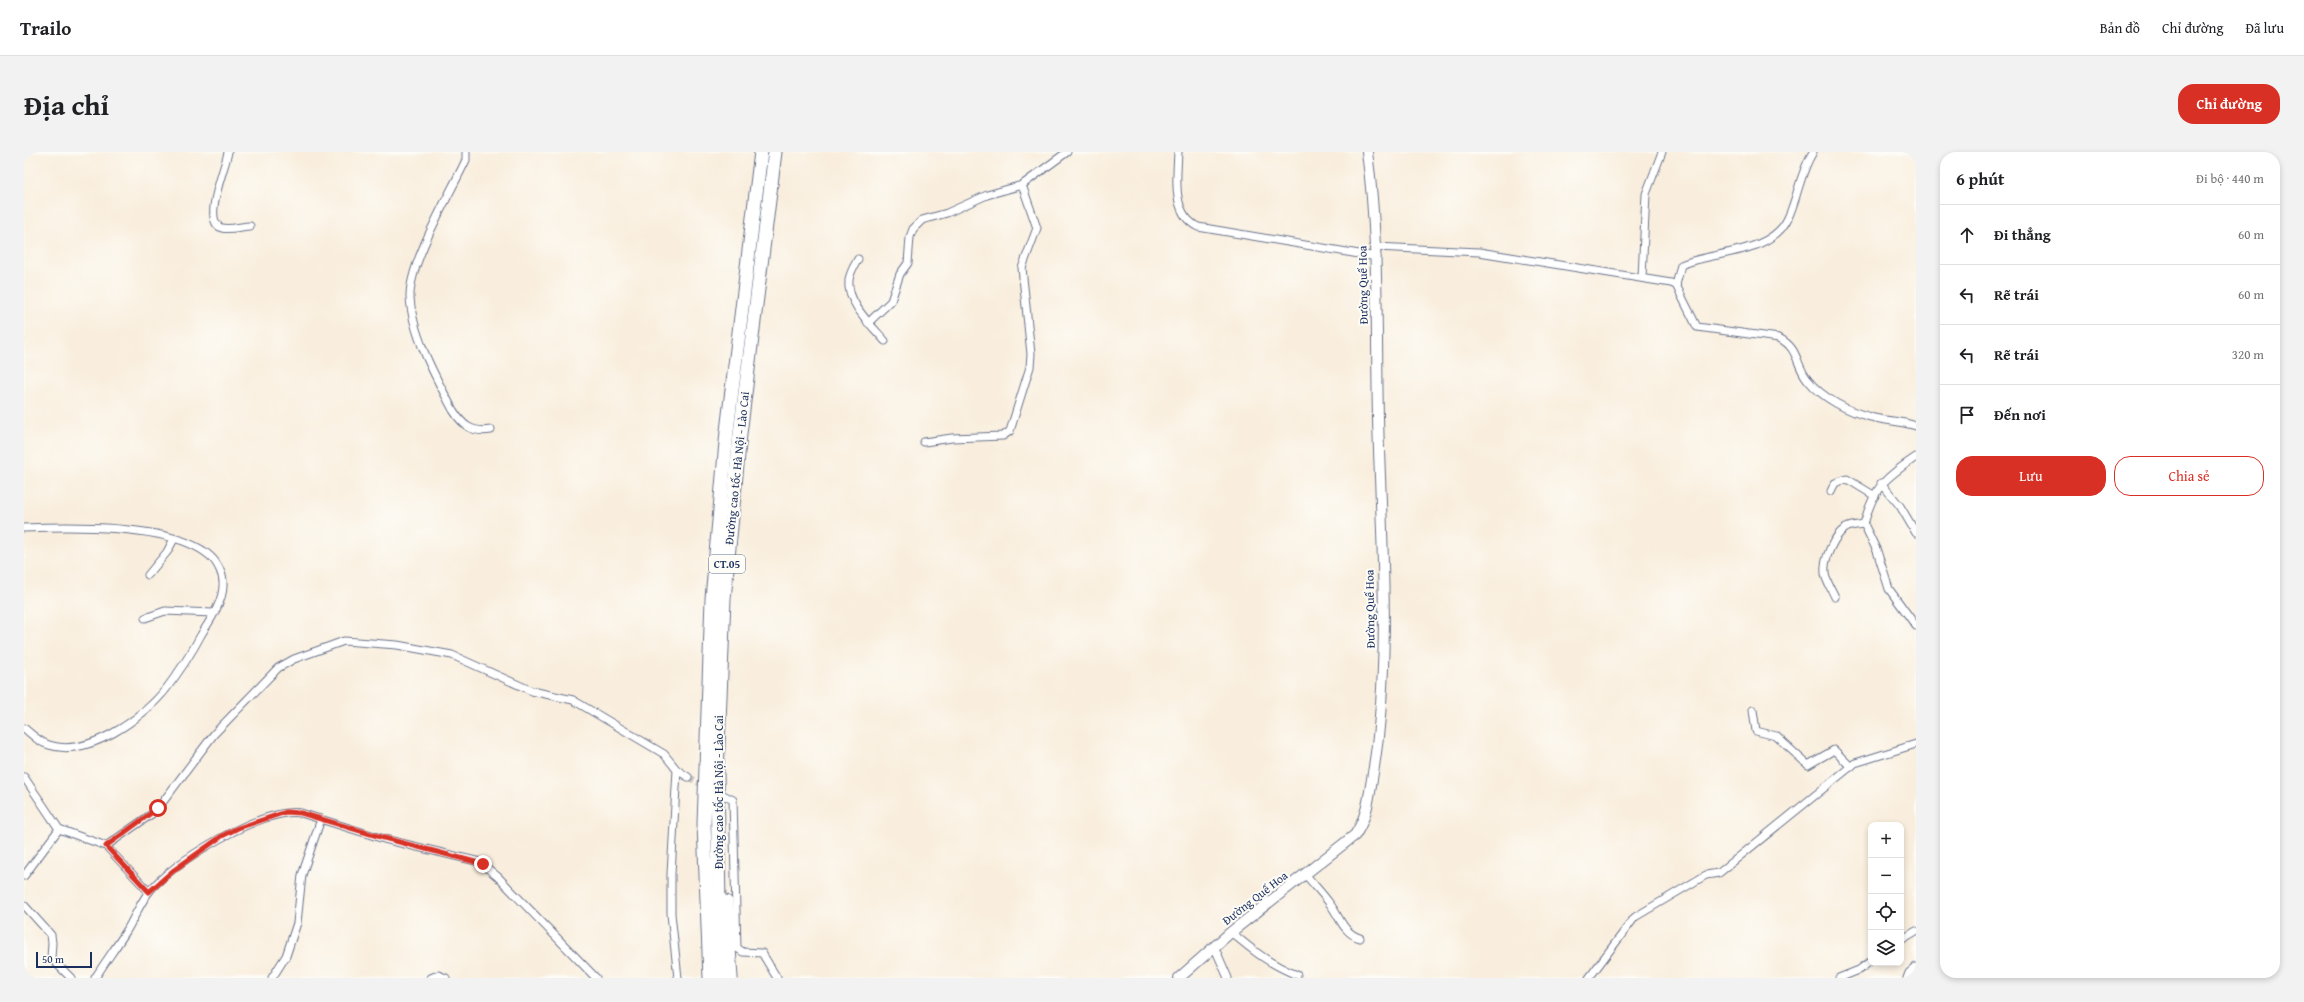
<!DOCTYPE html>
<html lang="vi">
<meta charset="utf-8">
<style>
body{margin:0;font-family:"Gentium Book Plus",serif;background:#f2f2f2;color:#202124}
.controls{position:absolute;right:12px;bottom:12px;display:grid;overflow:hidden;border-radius:8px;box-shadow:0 2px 6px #0003}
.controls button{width:36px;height:36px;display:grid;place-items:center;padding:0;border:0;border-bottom:1px solid #e0e0e0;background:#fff;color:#202124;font:20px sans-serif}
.scale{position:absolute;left:12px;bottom:10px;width:56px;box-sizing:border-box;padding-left:4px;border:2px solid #1b2f5e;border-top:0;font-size:11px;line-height:14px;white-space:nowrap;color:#1b2f5e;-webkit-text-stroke:3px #fdfcf7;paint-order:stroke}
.stop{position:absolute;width:12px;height:12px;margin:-9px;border:3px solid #d93025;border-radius:50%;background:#fff}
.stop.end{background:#d93025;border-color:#fff;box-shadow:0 1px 4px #0008}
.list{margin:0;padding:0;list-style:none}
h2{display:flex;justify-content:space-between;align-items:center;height:52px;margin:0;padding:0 16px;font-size:17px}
h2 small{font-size:13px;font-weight:400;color:#757577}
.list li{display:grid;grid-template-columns:26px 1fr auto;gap:12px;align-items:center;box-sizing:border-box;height:60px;padding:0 16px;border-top:1px solid #e0e0e0}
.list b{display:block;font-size:15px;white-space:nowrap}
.list em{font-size:13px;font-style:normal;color:#757577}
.actions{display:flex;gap:8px;padding:12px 16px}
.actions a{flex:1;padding:9px 0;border:1px solid #d93025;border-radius:16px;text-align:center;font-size:14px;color:#d93025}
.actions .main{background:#d93025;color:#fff}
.icon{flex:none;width:22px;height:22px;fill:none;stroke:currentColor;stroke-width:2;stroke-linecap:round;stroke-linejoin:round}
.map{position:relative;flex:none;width:1892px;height:826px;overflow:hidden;border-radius:16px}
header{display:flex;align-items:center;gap:24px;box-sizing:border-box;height:56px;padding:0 20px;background:#fff;border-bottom:1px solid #e0e0e0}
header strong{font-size:19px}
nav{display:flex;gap:22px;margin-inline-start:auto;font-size:14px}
.intro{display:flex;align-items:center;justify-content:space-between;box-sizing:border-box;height:96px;padding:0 24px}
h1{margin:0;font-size:28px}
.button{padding:10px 18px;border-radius:16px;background:#d93025;color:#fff;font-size:14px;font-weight:700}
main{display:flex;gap:24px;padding:0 24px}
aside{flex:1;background:#fff;border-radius:16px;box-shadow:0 2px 6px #0003}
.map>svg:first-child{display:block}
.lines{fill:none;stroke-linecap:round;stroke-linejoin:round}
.street-tunnel{stroke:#cdc8c4;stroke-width:7;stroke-dasharray:7 3.5;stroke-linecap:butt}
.street-casing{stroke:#69728a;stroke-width:9}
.secondary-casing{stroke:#69728a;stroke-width:12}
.highway-casing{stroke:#69728a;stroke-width:15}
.street{stroke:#fff;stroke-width:7}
.secondary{stroke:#fff;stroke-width:10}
.highway{stroke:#fff;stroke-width:13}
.route{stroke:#d93025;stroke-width:5}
.labels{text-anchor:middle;stroke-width:4;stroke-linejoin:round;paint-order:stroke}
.shield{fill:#fdfcf7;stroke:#5f6c8c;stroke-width:1}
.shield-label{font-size:11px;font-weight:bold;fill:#1b2f5e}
.street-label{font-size:12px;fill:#1b2f5e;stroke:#fdfcf7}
</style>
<header>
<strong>Trailo</strong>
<nav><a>Bản đồ</a><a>Chỉ đường</a><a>Đã lưu</a></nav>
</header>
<div class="intro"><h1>Địa chỉ</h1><a class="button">Chỉ đường</a></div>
<main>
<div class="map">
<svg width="1892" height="826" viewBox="0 0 1892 826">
<rect width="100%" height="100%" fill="#fdfcf7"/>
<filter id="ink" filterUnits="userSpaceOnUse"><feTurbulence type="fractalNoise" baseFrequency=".025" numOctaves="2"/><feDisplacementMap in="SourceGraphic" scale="8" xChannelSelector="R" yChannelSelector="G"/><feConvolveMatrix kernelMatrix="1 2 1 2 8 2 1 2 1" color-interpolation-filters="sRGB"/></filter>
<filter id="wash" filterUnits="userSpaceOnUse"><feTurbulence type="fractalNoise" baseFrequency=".012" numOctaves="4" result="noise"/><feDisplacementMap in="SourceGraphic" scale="16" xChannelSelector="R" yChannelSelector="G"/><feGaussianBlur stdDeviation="0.9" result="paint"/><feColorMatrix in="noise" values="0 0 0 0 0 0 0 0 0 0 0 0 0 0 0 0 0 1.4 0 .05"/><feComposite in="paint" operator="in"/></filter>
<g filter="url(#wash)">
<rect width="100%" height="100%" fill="#f9eedd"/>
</g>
<g filter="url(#ink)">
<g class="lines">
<!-- street-tunnel -->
<path class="street-tunnel" d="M664 625 682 634"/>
<!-- street casing -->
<g class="street-casing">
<g id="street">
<path d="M204 0C202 15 177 70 198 76 207 78 218 74 226 74"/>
<path d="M442 0V8C426 42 385 111 386 145 388 183 412 226 429 258 439 274 448 281 467 278"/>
<path d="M1154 0C1153 25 1147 62 1174 75L1353 105"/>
<path d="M1352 95 1455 100 1647 131 1652 133 1673 175 1755 186C1776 197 1771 213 1784 228 1798 246 1825 260 1847 265 1861 269 1877 269 1892 274"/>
<path d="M834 107C830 114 826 120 825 128 822 150 848 174 861 189"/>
<path d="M1618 125 1622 42 1638 0"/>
<path d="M1652 133 1657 113C1688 99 1747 103 1764 66 1774 45 1776 20 1789 0"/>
<path d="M844 171 867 149 876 122 884 111 886 85 889 77 898 68 923 61 963 43 998 33 1043 0"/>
<path d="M900 290 928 286 979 284 986 279 1006 215 1007 202 998 116 1013 76 998 33"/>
<path d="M1892 305C1861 326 1850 334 1840 372L1853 399 1865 437 1892 474"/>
<path d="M1857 331 1876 354 1892 381"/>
<path d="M1807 339 1811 331 1823 327 1851 344"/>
<path d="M0 376C47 374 150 372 186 404 194 411 200 424 199 434 199 450 185 470 177 483 167 502 155 520 142 537 119 566 64 606 25 593 15 590 8 583 0 576"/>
<path d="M124 423 143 400 150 387"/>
<path d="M1811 445C1808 438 1802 429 1801 422 1799 408 1810 383 1822 376 1828 373 1834 373 1840 372"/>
<path d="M121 466 141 459 189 461"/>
<path d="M1729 558 1732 579 1752 584 1784 613 1810 598 1827 615"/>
<path d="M653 618 647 722V762L654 826"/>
<path d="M0 625 35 677 82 694 125 740"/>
<path d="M693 640 709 648 713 796 719 800 738 801 753 826"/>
<path d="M82 694 132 659 190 582 254 516 270 507 320 489 373 493 428 503 508 539 549 548 640 602 653 618 664 625"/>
<path d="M1282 723C1290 733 1299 742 1306 752 1316 765 1319 781 1336 786"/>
<path d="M0 724 35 677"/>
<path d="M0 753 27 783 28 791 27 806 47 826"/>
<path d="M1207 780C1228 798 1247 813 1273 823"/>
<path d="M1877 788 1892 779"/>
<path d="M1190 794 1204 826"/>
<path d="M71 826C81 810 93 794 103 778 110 766 116 752 124 741 146 711 240 654 277 661L360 687 456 710 474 725 572 826"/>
<path d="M248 826 262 804 273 771 278 723 297 667"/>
<path d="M407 826 414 823 422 826"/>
<path d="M1565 826 1611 765 1682 723 1695 721 1831 611 1892 592"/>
<path d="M1815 826 1835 818 1847 809"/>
<path d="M1883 826 1885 821 1892 815"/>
</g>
</g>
<!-- secondary casing -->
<g class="secondary-casing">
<path id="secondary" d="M1155 826 1207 780 1331 683C1344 664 1345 643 1349 621 1368 506 1357 382 1354 266 1352 177 1355 88 1343 0"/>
</g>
<!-- highway casing -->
<g class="highway-casing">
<g id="highway">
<path d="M702 750 707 826"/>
<path d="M686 826 680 672 688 447 703 279 737 0"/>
<path d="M696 826 693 619 700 447 716 282 751 0"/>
</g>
</g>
<!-- street -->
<use href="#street" class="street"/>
<!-- secondary -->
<use href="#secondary" class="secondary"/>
<!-- highway -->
<use href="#highway" class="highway"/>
</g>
</g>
<g class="lines" filter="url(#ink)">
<!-- route -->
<path class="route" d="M134 656 82 694 125 740 150 718 198 684 214 676 262 660 277 661 360 686 459 712"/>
</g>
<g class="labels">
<!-- shield labels -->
<rect class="shield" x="685" y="403" width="36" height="18" rx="3"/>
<g class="shield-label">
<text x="703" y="416">CT.05</text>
</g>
<!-- street labels -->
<g class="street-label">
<text transform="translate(1339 133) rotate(-91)" y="4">Đường Quế Hoa</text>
<text transform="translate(713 316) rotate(-84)" y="4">Đường cao tốc Hà Nội - Lào Cai</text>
<text transform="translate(1346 457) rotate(-91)" y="4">Đường Quế Hoa</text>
<text transform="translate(695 640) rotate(-90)" y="4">Đường cao tốc Hà Nội - Lào Cai</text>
<text transform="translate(1231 746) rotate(-38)" y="4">Đường Quế Hoa</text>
</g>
</g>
</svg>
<div class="controls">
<button>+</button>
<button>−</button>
<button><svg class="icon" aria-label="locate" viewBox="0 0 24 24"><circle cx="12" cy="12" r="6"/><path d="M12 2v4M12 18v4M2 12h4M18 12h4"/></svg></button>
<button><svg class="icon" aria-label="layers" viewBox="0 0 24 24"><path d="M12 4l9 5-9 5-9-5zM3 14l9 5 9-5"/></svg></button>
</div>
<div class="scale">50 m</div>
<div class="stop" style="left:134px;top:656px"></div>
<div class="stop end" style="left:459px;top:712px"></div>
</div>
<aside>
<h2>6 phút<small>Đi bộ · 440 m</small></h2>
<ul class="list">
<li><svg class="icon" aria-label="ahead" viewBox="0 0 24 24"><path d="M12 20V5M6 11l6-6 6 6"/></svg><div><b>Đi thẳng</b></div><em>60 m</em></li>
<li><svg class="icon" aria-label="left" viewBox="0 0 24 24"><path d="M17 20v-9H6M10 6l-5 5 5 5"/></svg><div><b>Rẽ trái</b></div><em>60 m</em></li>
<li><svg class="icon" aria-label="left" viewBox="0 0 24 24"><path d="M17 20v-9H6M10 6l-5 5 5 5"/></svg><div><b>Rẽ trái</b></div><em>320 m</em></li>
<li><svg class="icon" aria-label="arrive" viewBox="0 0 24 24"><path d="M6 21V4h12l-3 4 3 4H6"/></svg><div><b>Đến nơi</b></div></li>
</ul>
<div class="actions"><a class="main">Lưu</a><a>Chia sẻ</a></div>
</aside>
</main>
